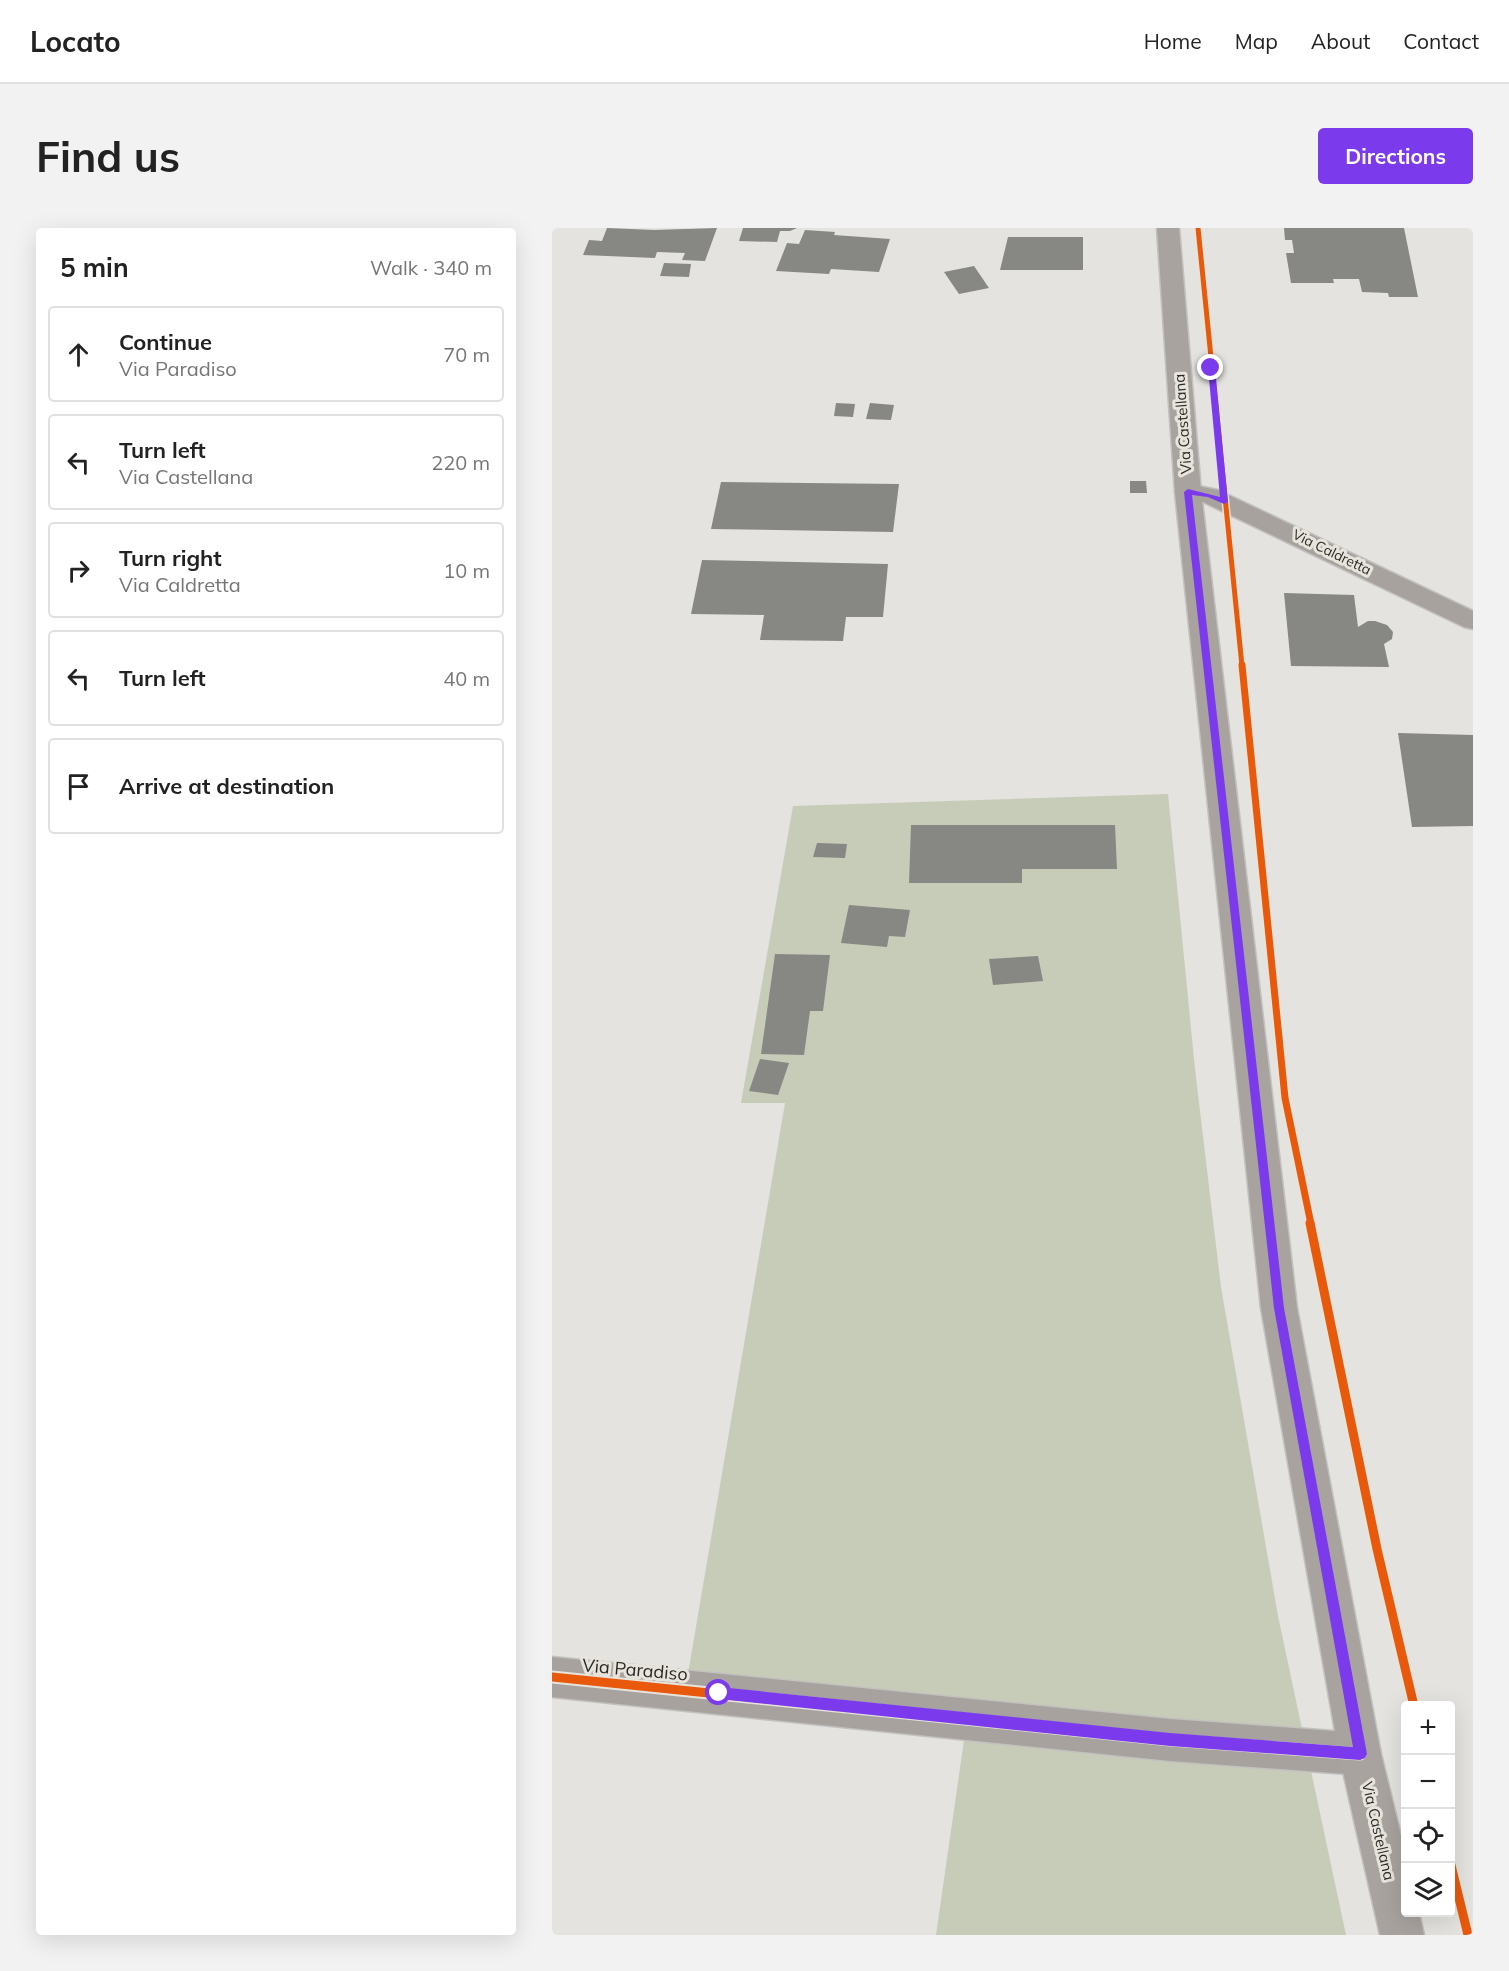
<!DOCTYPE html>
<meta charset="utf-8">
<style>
body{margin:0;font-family:Mulish,sans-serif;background:#f2f2f2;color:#222}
.controls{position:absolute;right:18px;bottom:18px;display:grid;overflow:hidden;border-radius:6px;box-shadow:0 6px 24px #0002}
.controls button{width:54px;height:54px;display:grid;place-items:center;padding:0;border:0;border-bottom:2px solid #e0e0e0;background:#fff;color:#222;font:30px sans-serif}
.stop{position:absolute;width:18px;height:18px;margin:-14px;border:4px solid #7c3aed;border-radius:50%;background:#fff}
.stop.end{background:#7c3aed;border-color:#fff;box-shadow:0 2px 6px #0008}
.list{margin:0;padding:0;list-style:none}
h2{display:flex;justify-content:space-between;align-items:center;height:78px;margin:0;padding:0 24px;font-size:26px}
h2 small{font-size:20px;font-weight:400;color:#767676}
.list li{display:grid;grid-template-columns:39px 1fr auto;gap:18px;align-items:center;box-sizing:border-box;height:96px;margin:0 12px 12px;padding:0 12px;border:2px solid #e0e0e0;border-radius:6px}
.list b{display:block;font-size:22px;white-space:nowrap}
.list p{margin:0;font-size:20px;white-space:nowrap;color:#767676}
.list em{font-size:20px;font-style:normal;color:#767676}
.icon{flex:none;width:33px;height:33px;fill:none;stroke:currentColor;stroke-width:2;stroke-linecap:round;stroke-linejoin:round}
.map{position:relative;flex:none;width:921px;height:1707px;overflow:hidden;border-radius:6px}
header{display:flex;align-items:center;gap:36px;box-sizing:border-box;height:84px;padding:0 30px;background:#fff;border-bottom:2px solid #e0e0e0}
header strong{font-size:28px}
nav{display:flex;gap:33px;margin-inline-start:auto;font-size:21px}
.intro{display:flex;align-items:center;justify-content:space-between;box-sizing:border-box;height:144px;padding:0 36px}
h1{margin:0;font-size:42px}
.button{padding:15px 27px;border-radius:6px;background:#7c3aed;color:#fff;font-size:21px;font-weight:700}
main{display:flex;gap:36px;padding:0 36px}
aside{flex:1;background:#fff;border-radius:6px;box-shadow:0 6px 24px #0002}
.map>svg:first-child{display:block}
.green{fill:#c7ccb9}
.building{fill:#878784}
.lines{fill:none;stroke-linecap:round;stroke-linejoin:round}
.minor-casing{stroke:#c2c1bf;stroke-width:3}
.major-casing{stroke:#c2c1bf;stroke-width:3}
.minor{fill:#a7a29e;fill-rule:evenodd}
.major{fill:#a8a39f;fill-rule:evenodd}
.cycleway-far2-casing{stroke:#e7e4dc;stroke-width:8}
.cycleway-far1-casing{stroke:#e7e4dc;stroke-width:10}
.cycleway-casing{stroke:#e7e4dc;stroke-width:13}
.cycleway-far2{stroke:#e8590c;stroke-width:5}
.cycleway-far1{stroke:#e8590c;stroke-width:7}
.cycleway{stroke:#e8590c;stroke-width:9}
.route{fill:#7c3aed}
.labels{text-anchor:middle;stroke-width:6;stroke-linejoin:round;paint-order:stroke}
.far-street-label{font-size:14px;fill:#2b2a27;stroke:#e7e4dc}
.street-label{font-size:15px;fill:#2b2a27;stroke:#e7e4dc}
.near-street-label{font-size:18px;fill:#2b2a27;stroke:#e7e4dc}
</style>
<header>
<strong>Locato</strong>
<nav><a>Home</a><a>Map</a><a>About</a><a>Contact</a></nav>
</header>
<div class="intro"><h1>Find us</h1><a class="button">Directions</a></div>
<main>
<aside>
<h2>5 min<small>Walk · 340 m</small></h2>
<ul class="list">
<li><svg class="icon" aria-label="ahead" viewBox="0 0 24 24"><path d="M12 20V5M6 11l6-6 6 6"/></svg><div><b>Continue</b><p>Via Paradiso</p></div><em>70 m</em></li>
<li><svg class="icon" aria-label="left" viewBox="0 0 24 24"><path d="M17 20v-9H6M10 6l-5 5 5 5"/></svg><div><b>Turn left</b><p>Via Castellana</p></div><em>220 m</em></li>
<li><svg class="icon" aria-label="right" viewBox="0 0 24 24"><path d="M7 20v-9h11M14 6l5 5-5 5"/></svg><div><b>Turn right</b><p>Via Caldretta</p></div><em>10 m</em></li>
<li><svg class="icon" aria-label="left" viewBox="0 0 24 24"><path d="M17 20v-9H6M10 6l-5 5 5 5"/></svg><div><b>Turn left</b></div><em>40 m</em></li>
<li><svg class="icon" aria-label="arrive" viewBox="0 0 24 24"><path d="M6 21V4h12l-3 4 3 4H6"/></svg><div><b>Arrive at destination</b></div></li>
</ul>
</aside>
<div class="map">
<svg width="921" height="1707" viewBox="0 0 921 1707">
<rect width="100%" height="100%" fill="#e4e3df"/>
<!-- green -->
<path class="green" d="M616 566 643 841 669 1059 726 1388 794 1707H384L416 1484 131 1475 233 875H189L241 578Z"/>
<!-- building -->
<g class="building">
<path d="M55 0 102 2 165 0 153 33 130 32 133 25 105 24 103 30 31 27 37 12 50 13Z"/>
<path d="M191 0H245L238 3H228L225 14 187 13Z"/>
<path d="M732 0H852L866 69H837L836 65 810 64 807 51H781L782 55H739L734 25H742L740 12H733Z"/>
<path d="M253 2 283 4 282 7 338 11 327 44 279 41 277 46 224 43 235 15 247 16Z"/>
<path d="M456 9H531V42H448Z"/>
<path d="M112 35 139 36 137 49 108 48Z"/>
<path d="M422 38 437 60 407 66 392 44Z"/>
<path d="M284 175 303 176 301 189 282 188Z"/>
<path d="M318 175 342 177 339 192 314 191Z"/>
<path d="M578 253H594L595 265H578Z"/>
<path d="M169 254 347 256 341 304 159 301Z"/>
<path d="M150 332 336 336 331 389H294L291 413 208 412 212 387 139 386Z"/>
<path d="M732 365 802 367 806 399 816 393H823L835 397 841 404 840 411 832 416 837 439 739 438Z"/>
<path d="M846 505 921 507V598L860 599Z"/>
<path d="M359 597H563L565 641H470V655H357Z"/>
<path d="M265 615 295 616 293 630 261 629Z"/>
<path d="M297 677 358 682 353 709 337 708 335 719 289 715Z"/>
<path d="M223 726 278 727 271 783H258L252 827 209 826Z"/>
<path d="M486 728 491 753 441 757 437 731Z"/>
<path d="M208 831 237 835 226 867 197 863Z"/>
</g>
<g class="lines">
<!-- minor casing -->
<g class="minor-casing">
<g id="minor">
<path d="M636 256 666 262 921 383V401L912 399 651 274 627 269 623 264 627 259Z"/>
<path d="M0 1429 618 1491 808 1505 823 1511 829 1526 823 1541 808 1547 618 1533 0 1469Z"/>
</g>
</g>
<!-- major casing -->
<g class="major-casing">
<path id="major" d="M605 0H627L649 264 745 1080 829 1526 854 1628V1684H867L872 1707H828L787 1526 709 1080 623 264Z"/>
</g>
<!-- minor -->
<use href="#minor" class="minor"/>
<!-- major -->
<use href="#major" class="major"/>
<!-- cycleway-far2 casing -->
<g class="cycleway-far2-casing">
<path id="cycleway-far2" d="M646 0 690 438"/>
</g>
<!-- cycleway-far1 casing -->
<g class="cycleway-far1-casing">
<path id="cycleway-far1" d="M690 437 733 870 759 996"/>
</g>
<!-- cycleway casing -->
<g class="cycleway-casing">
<g id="cycleway">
<path d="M758 995 825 1321 862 1478"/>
<path d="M0 1449 618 1512 808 1526"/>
<path d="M898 1633 916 1707"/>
</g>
</g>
<!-- cycleway-far2 -->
<use href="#cycleway-far2" class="cycleway-far2"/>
<!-- cycleway-far1 -->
<use href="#cycleway-far1" class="cycleway-far1"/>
<!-- cycleway -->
<use href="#cycleway" class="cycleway"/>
</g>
<!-- route -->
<path class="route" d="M659 137 663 140 676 274 672 276 656 269 640 267 732 1080 815 1526 813 1530 808 1532 618 1518 167 1471 161 1465 167 1459 618 1505 801 1519 722 1080 632 264 636 261 668 269 656 140Z"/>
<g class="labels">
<!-- far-street labels -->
<g class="far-street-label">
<text transform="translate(780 324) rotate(26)" y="5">Via Caldretta</text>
</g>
<!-- street labels -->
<g class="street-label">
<text transform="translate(631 196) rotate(-94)" y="5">Via Castellana</text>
<text transform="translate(826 1603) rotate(77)" y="5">Via Castellana</text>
</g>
<!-- near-street labels -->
<g class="near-street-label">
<text transform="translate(83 1442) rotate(5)" y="6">Via Paradiso</text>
</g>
</g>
</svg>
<div class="controls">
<button>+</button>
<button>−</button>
<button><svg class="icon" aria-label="locate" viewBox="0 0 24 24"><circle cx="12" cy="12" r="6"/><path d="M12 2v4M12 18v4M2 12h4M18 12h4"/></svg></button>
<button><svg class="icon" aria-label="layers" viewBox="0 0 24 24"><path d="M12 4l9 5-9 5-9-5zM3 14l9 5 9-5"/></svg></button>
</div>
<div class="stop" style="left:167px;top:1465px"></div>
<div class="stop end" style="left:659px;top:140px"></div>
</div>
</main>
